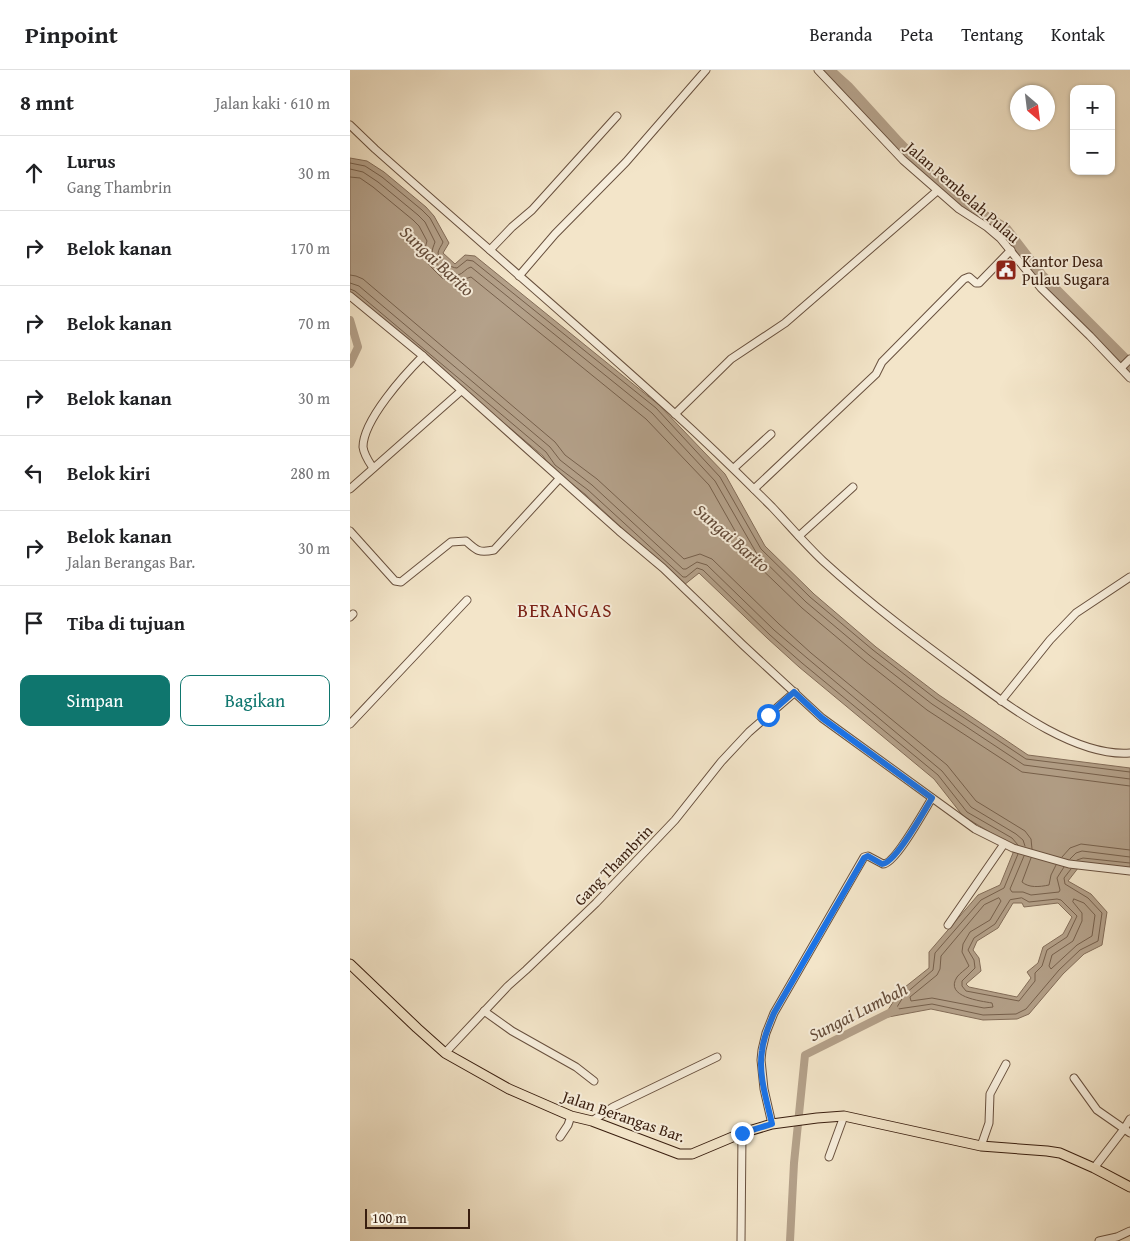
<!DOCTYPE html>
<html lang="id">
<meta charset="utf-8">
<style>
body{margin:0;font-family:"Gentium Book Plus",serif;background:#f2f2f2;color:#202124}
.controls{position:absolute;right:15px;top:15px;display:grid;overflow:hidden;border-radius:10px;box-shadow:0 1px 4px #0004}
.controls button{width:45px;height:45px;display:grid;place-items:center;padding:0;border:0;border-bottom:1px solid #e0e0e0;background:#fff;color:#202124;font:25px sans-serif}
.compass{position:absolute;left:660px;top:15px;width:45px;height:45px;border-radius:50%;background:#fff;box-shadow:0 1px 4px #0004;rotate:152deg}
.scale{position:absolute;left:15px;bottom:12px;width:105px;box-sizing:border-box;padding-left:5px;border:2px solid #391e0f;border-top:0;font-size:14px;line-height:18px;white-space:nowrap;color:#391e0f;-webkit-text-stroke:4px #f7eedc;paint-order:stroke}
.stop{position:absolute;width:15px;height:15px;margin:-11px;border:4px solid #1a73e8;border-radius:50%;background:#fff}
.stop.end{background:#1a73e8;border-color:#fff;box-shadow:0 1px 5px #0008}
.list{margin:0;padding:0;list-style:none}
h2{display:flex;justify-content:space-between;align-items:center;height:65px;margin:0;padding:0 20px;font-size:21px}
h2 small{font-size:16px;font-weight:400;color:#757577}
.list li{display:grid;grid-template-columns:32px 1fr auto;gap:15px;align-items:center;box-sizing:border-box;height:75px;padding:0 20px;border-top:1px solid #e0e0e0}
.list b{display:block;font-size:19px;white-space:nowrap}
.list p{margin:0;font-size:16px;white-space:nowrap;color:#757577}
.list em{font-size:16px;font-style:normal;color:#757577}
.actions{display:flex;gap:10px;padding:15px 20px}
.actions a{flex:1;padding:11px 0;border:1px solid #0f766e;border-radius:10px;text-align:center;font-size:18px;color:#0f766e}
.actions .main{background:#0f766e;color:#fff}
.icon{flex:none;width:28px;height:28px;fill:none;stroke:currentColor;stroke-width:2;stroke-linecap:round;stroke-linejoin:round}
.map{position:relative;flex:none;width:780px;height:1171px;overflow:hidden}
header{display:flex;align-items:center;gap:30px;box-sizing:border-box;height:70px;padding:0 25px;background:#fff;border-bottom:1px solid #e0e0e0}
header strong{font-size:24px}
nav{display:flex;gap:28px;margin-inline-start:auto;font-size:18px}
main{display:flex}
aside{flex:1;background:#fff}
.map>svg:first-child{display:block}
.water{fill:#b4a18a;stroke:#836d59;fill-rule:evenodd}
.lines{fill:none;stroke-linecap:round;stroke-linejoin:round}
.shore{stroke:#76604c;stroke-width:1}
.canal{stroke:#b4a18a;stroke-width:8}
.river{stroke:#b4a18a;stroke-width:12}
.minor-casing{stroke:#68503e;stroke-width:9}
.major-casing{stroke:#391e0f;stroke-width:11}
.minor{stroke:#f7eedc;stroke-width:7}
.major{stroke:#f3e5c9;stroke-width:9}
.route{stroke:#1a73e8;stroke-width:6}
.labels{text-anchor:middle;stroke-width:4;stroke-linejoin:round;paint-order:stroke}
.street-label{font-size:16px;fill:#391e0f;stroke:#f7eedc}
.poi-label{font-size:16px;fill:#391e0f;stroke:#f7eedc;text-anchor:start}
.water-label{font-size:18px;font-style:italic;fill:#644c3a;stroke:#f7eedc}
.quarter-label{font-size:19px;letter-spacing:1px;fill:#7a1f14;stroke:#f7eedc}
</style>
<header>
<strong>Pinpoint</strong>
<nav><a>Beranda</a><a>Peta</a><a>Tentang</a><a>Kontak</a></nav>
</header>
<main>
<aside>
<h2>8 mnt<small>Jalan kaki · 610 m</small></h2>
<ul class="list">
<li><svg class="icon" aria-label="ahead" viewBox="0 0 24 24"><path d="M12 20V5M6 11l6-6 6 6"/></svg><div><b>Lurus</b><p>Gang Thambrin</p></div><em>30 m</em></li>
<li><svg class="icon" aria-label="right" viewBox="0 0 24 24"><path d="M7 20v-9h11M14 6l5 5-5 5"/></svg><div><b>Belok kanan</b></div><em>170 m</em></li>
<li><svg class="icon" aria-label="right" viewBox="0 0 24 24"><path d="M7 20v-9h11M14 6l5 5-5 5"/></svg><div><b>Belok kanan</b></div><em>70 m</em></li>
<li><svg class="icon" aria-label="right" viewBox="0 0 24 24"><path d="M7 20v-9h11M14 6l5 5-5 5"/></svg><div><b>Belok kanan</b></div><em>30 m</em></li>
<li><svg class="icon" aria-label="left" viewBox="0 0 24 24"><path d="M17 20v-9H6M10 6l-5 5 5 5"/></svg><div><b>Belok kiri</b></div><em>280 m</em></li>
<li><svg class="icon" aria-label="right" viewBox="0 0 24 24"><path d="M7 20v-9h11M14 6l5 5-5 5"/></svg><div><b>Belok kanan</b><p>Jalan Berangas Bar.</p></div><em>30 m</em></li>
<li><svg class="icon" aria-label="arrive" viewBox="0 0 24 24"><path d="M6 21V4h12l-3 4 3 4H6"/></svg><div><b>Tiba di tujuan</b></div></li>
</ul>
<div class="actions"><a class="main">Simpan</a><a>Bagikan</a></div>
</aside>
<div class="map">
<svg width="780" height="1171" viewBox="0 0 780 1171">
<rect width="100%" height="100%" fill="#f3e5c9"/>
<filter id="stains"><feTurbulence type="fractalNoise" baseFrequency=".004" numOctaves="4"/><feColorMatrix values="0 0 0 0 .2 0 0 0 0 .09 0 0 0 0 .02 0 0 0 .5 -.17"/></filter>
<radialGradient id="worn" r=".72"><stop offset=".6" stop-color="#630" stop-opacity="0"/><stop offset="1" stop-color="#630" stop-opacity=".3"/></radialGradient>
<!-- water -->
<path class="water" d="M0 88 17 91 34 102 76 137 84 146 99 173 93 183 105 194 115 185 125 186 309 335 375 404 415 476 464 524 526 577 589 625 678 685 780 698V798L732 793 718 811 741 824 757 842 752 875 734 884 713 904 679 944 667 949 633 950 581 939 533 948 550 921 579 898V882L628 825 650 815 663 783V776L613 746 584 709 449 597 417 568 349 503 334 515 235 424 201 398 193 386 0 223ZM663 833H672L674 837 708 833 722 847 713 864 693 877 688 893 677 902 681 908 667 927 619 917 616 914 631 901 629 888 623 880 627 871 648 858Z"/>
<g class="lines">
<!-- shore -->
<g class="shore">
<path d="M0 93 15 96 32 107 72 140 80 148 93 172C92 175 88 180 88 183 89 190 101 198 107 198L117 190 123 191 306 338 370 407 411 479 460 527 523 580 586 629 676 689 780 702"/>
<path d="M0 99 13 102 28 112 68 145 75 152 85 172C84 175 82 179 82 183 82 192 98 207 108 205 113 204 116 198 121 197L302 343 365 411 407 484 456 532 519 585 582 634 674 695 780 709"/>
<path d="M0 107 10 108 23 117 63 150 69 156 77 171 74 182 76 190 80 196 92 208 105 212 121 207 296 349 359 415 401 489 452 538 515 591 577 640 672 702 780 716"/>
<path d="M0 205 6 206 13 209 205 372 215 385 247 409 334 489 350 484 362 489 429 554 461 583 597 695 626 731 675 761 681 769 682 779"/>
<path d="M0 213 9 216 200 377 210 390 242 415 333 499H336L347 492 357 495 424 560 457 588 592 701 621 737 666 764 673 770 675 776"/>
<path d="M0 219 5 221 196 382 205 395 238 420 333 507H336L347 498 353 500 420 565 452 593 588 705 617 742 662 768 668 775"/>
<path d="M668 784 654 818 631 830 585 883 583 900 555 924 547 937 548 939 582 934 633 945 666 944 676 939 709 900 730 880 748 871 752 843 738 828 715 814 714 808 721 799"/>
<path d="M674 786 660 819 662 822H673L681 825 709 822 710 820 707 808 714 797"/>
<path d="M712 787 720 778 731 774 780 780"/>
<path d="M681 788 672 812C679 818 689 817 699 815L701 805 706 795"/>
<path d="M720 789 726 783 732 781 780 787"/>
<path d="M727 790 733 788 780 793"/>
<path d="M649 828 651 831 640 850 620 862 613 874 612 882 619 896C615 900 610 903 607 907 594 927 631 931 642 933L643 937 634 938 582 928 561 931 560 927 587 905 590 899 591 886 634 835Z"/>
<path d="M672 828 679 832 707 829 711 830 727 846 717 867 697 880 692 896 685 903V911L669 931 616 921 612 916V911L625 898 624 890 618 880 624 868 645 854 660 830Z"/>
<path d="M724 829 734 833 745 845 742 866 727 875 701 899 699 896 702 885 723 871 732 851V843L723 832Z"/>
</g>
<!-- canal -->
<g class="canal">
<path d="M0 250 8 277 0 294"/>
<path d="M440 1171 444 1093 455 985 545 940"/>
</g>
<!-- river -->
<path class="river" d="M478 0 498 18 548 73 601 127 655 159 691 206 780 295"/>
<!-- minor casing -->
<g class="minor-casing">
<g id="minor">
<path d="M468 0 553 90 609 139 637 157 650 168 691 218 740 266 780 308"/>
<path d="M0 55 25 79C124 167 225 253 323 342 357 373 390 405 422 437 439 455 455 474 473 491 520 534 571 572 623 610 663 640 728 687 780 683"/>
<path d="M140 180 162 157 182 140 267 46"/>
<path d="M169 206 205 164 276 92 356 0"/>
<path d="M0 226 73 286 269 461 313 498 393 575 472 648 625 759 663 778 719 794 780 801"/>
<path d="M771 298 780 289"/>
<path d="M325 344 381 289 435 253 587 121"/>
<path d="M23 398C19 392 14 385 13 377 13 350 55 304 73 286"/>
<path d="M384 398 421 364"/>
<path d="M0 419 111 321"/>
<path d="M404 419 526 304 532 292 614 209 619 207 626 213H629L661 180"/>
<path d="M0 461 45 511 51 512 101 472 116 471C127 481 129 483 144 480L209 409"/>
<path d="M449 466 503 417"/>
<path d="M0 547 3 544"/>
<path d="M651 631 700 570 726 543 780 507"/>
<path d="M0 654 117 530"/>
<path d="M598 855 654 774"/>
<path d="M134 941 162 961 226 997 244 1011"/>
<path d="M95 983 158 916 176 900 246 833 325 750 371 692 399 662 445 622"/>
<path d="M724 1008 747 1040 780 1063"/>
<path d="M242 1051 263 1037 367 987"/>
<path d="M422 1054 414 1019 411 990 412 980 416 963 424 943 514 787 518 786 533 794C545 794 574 741 582 728"/>
<path d="M210 1067 218 1055 221 1046"/>
<path d="M631 1076 639 1053 640 1024 656 994"/>
<path d="M479 1087 494 1046"/>
<path d="M744 1098 774 1059 780 1049"/>
<path d="M391 1171 392 1063"/>
<path d="M749 1171 767 1167 780 1161"/>
</g>
</g>
<!-- major casing -->
<g class="major-casing">
<path id="major" d="M0 894 67 958 95 983 159 1019 221 1046 242 1051 329 1084H342L392 1063 422 1054 467 1048 494 1046 631 1076 697 1081 710 1083 744 1098 780 1117"/>
</g>
<!-- minor -->
<use href="#minor" class="minor"/>
<!-- major -->
<use href="#major" class="major"/>
</g>
<g class="lines">
<!-- route -->
<path class="route" d="M392 1063 422 1054C417 1031 408 1005 412 981 413 968 419 955 424 943L514 788 518 786 532 794C545 794 574 741 582 728L472 648 444 622 418 645"/>
</g>
<!-- icons -->
<defs>
<g id="civic-square" transform="scale(1.125)"><rect x="-9" y="-9" width="18" height="18" rx="4" fill="#8f2418" stroke="#f7eedc"/><path d="M-.6-6.5H3V-4.5H.6V-3L4-1V1h2V6H-6V1h2V-1L-.6-3ZM-1.2 2.5V6h2.4V2.5Z" fill="#fff"/></g>
</defs>
<g fill-rule="evenodd">
<use href="#civic-square" x="656" y="200"/>
</g>
<g class="labels">
<!-- street labels -->
<g class="street-label">
<text transform="translate(613 122) rotate(41)" y="6">Jalan Pembelah Pulau</text>
<text transform="translate(263 795) rotate(-46)" y="6">Gang Thambrin</text>
<text transform="translate(274 1046) rotate(19)" y="6">Jalan Berangas Bar.</text>
</g>
<!-- poi labels -->
<g class="poi-label">
<text x="672" y="197">Kantor Desa<tspan x="672" dy="18">Pulau Sugara</tspan></text>
</g>
<!-- water labels -->
<g class="water-label">
<text transform="translate(87 191) rotate(43)" y="6">Sungai Barito</text>
<text transform="translate(382 468) rotate(41)" y="6">Sungai Barito</text>
<text transform="translate(508 942) rotate(-27)" y="6">Sungai Lumbah</text>
</g>
<!-- quarter labels -->
<g class="quarter-label">
<text x="215" y="547">BERANGAS</text>
</g>
</g>
<rect width="100%" height="100%" filter="url(#stains)"/>
<rect width="100%" height="100%" fill="url(#worn)"/>
</svg>
<div class="controls">
<button>+</button>
<button>−</button>
</div>
<svg class="compass" viewBox="-18 -18 36 36"><path d="M0-13l5 13h-10z" fill="#e53935"/><path d="M0 13l5-13h-10z" fill="#757577"/></svg>
<div class="scale">100 m</div>
<div class="stop" style="left:418px;top:645px"></div>
<div class="stop end" style="left:392px;top:1063px"></div>
</div>
</main>
